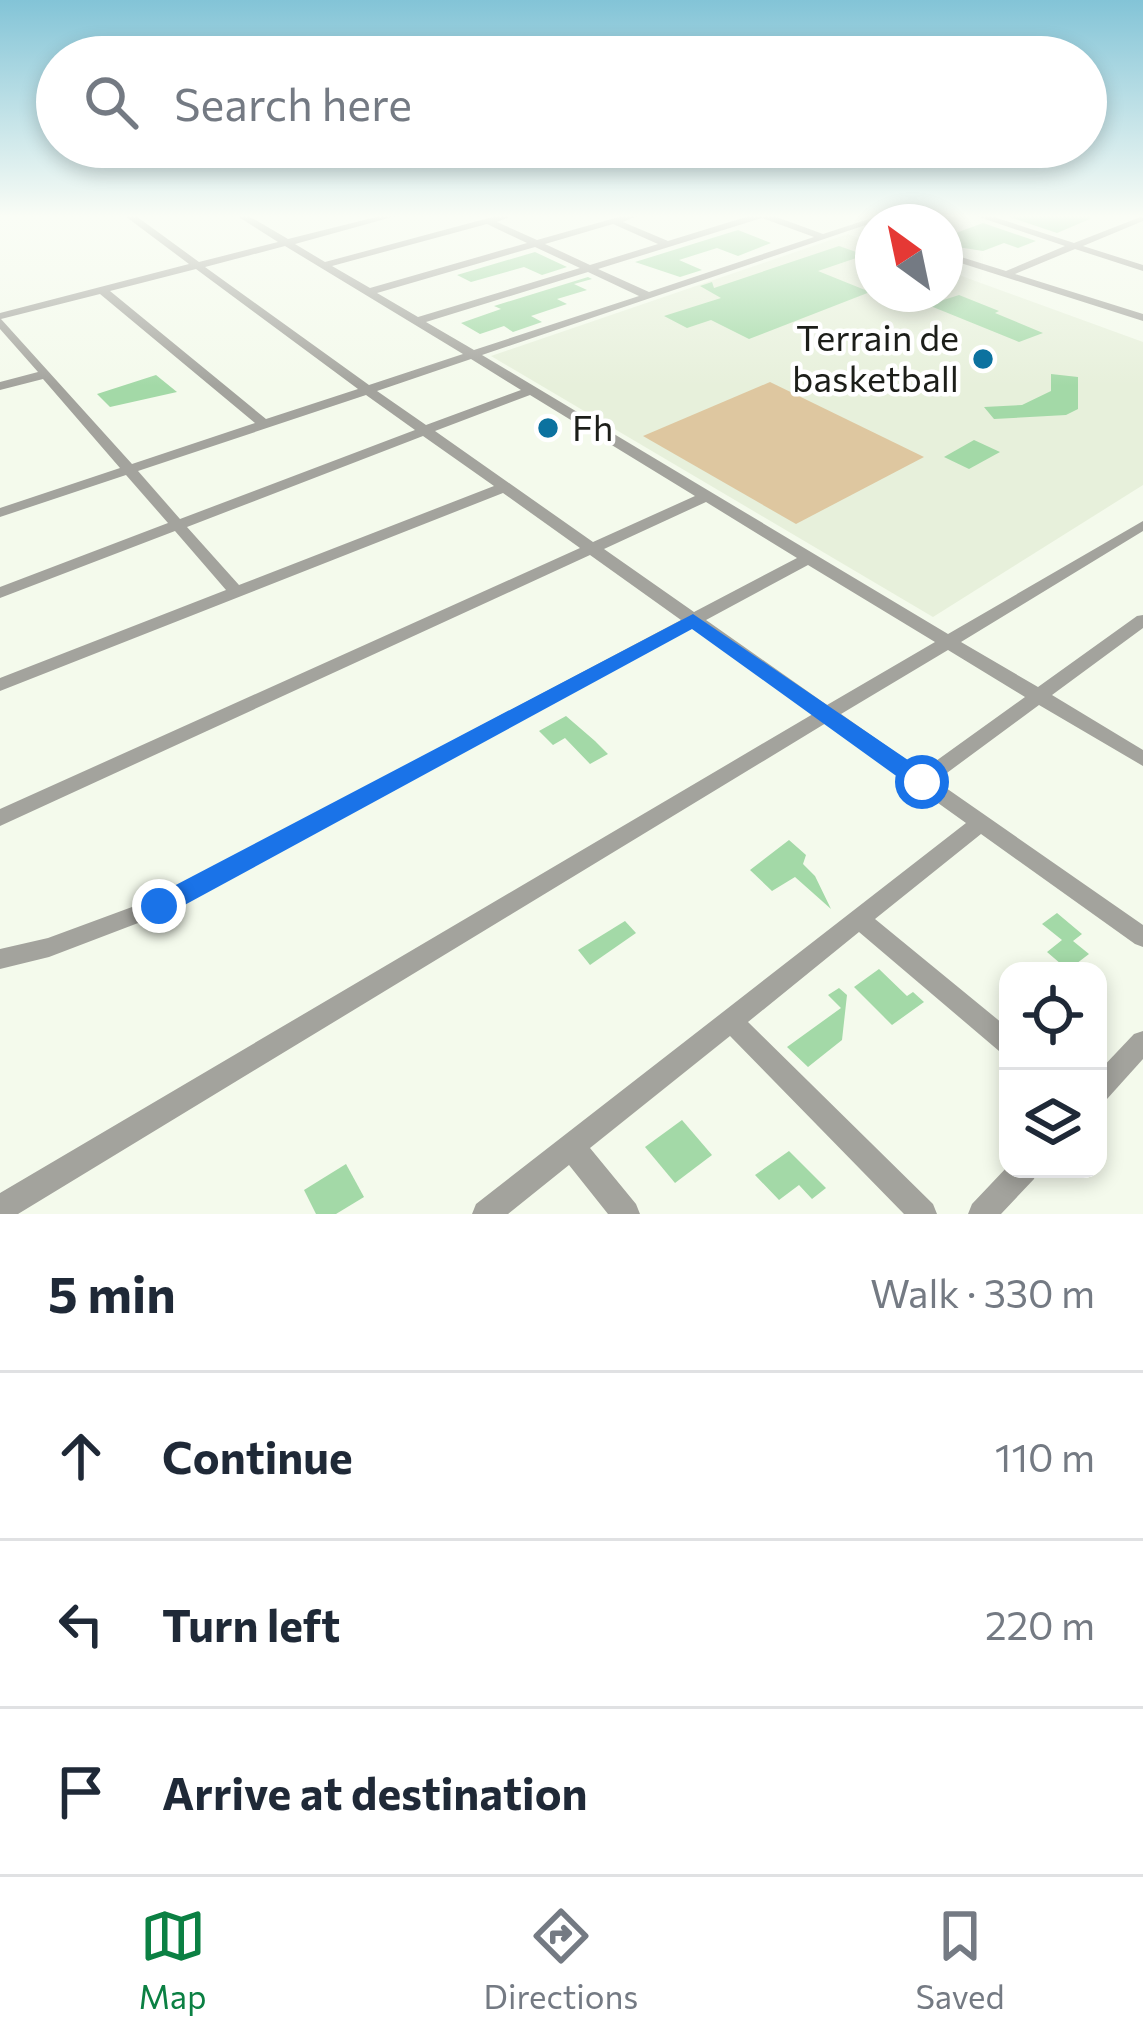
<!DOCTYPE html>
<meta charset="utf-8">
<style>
body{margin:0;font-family:Commissioner,sans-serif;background:#f2f2f3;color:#1f2937}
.controls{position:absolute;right:36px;bottom:36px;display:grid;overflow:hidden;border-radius:24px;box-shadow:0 6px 18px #0003}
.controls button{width:108px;height:108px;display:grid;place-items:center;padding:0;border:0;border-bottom:3px solid #e0e1e3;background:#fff;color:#1f2937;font:60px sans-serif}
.compass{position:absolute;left:855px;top:204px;width:108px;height:108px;border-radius:50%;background:#fff;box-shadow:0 6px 18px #0003;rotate:327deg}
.stop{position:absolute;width:36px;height:36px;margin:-27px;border:9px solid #1a73e8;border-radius:50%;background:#fff}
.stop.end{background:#1a73e8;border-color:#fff;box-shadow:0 3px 12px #0008}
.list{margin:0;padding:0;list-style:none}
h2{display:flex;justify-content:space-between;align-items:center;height:156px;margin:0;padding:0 48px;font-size:51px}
h2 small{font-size:39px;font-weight:400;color:#747a83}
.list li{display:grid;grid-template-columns:78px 1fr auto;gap:36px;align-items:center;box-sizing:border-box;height:168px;padding:0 48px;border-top:3px solid #e0e1e3}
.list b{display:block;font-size:45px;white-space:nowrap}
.list em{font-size:39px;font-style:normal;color:#747a83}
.icon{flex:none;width:66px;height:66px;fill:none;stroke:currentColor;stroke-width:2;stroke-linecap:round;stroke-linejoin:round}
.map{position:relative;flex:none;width:1143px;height:1214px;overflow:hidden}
.search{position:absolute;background:#fff;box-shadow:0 6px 18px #0003;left:36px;right:36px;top:36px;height:132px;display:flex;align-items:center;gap:30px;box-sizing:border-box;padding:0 42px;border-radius:66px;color:#747a83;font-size:45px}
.sheet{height:660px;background:#fff}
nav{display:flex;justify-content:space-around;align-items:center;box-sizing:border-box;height:168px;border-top:3px solid #e0e1e3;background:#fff;font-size:33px;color:#747a83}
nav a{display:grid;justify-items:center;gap:6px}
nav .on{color:#0b8043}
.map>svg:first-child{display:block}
.built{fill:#e7f0db}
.green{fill:#dec7a0}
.building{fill:#a3d9a7}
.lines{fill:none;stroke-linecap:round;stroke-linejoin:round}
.minor{fill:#a3a39d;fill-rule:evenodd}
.route{fill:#1a73e8}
.poi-dot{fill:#0c729f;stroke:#fff;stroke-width:4.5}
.labels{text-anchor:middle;stroke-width:9;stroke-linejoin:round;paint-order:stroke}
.far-poi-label{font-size:36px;fill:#1c1e19;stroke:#fff;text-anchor:end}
</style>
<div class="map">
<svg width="1143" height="1214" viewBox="0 0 1143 1214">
<rect width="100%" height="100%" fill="#f4faec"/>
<!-- built -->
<path class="built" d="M848 234 873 244V294H945V270L1143 342V485L933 617 491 356Z"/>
<!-- green -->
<path class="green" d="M770 382 924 457 796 524 643 436Z"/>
<!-- building -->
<g class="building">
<path d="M1006 216H1089L1090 219 1057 233Z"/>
<path d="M983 223 1036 241 1018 248 1004 243 983 251 945 245V237Z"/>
<path d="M738 230 771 243 738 256 717 248 679 260 702 270 680 277 635 262Z"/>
<path d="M839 246 865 255 818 271 870 292 749 339 711 320 687 328 664 316 721 298 700 286 712 282 714 288Z"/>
<path d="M535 252 567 267 542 275 524 267 471 282 457 275Z"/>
<path d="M588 277 592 279 574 284 587 290 557 299 567 304 531 316 542 322 513 332 504 326 480 334 461 323 501 309 494 306Z"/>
<path d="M959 295 999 311 995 313 1043 333 1019 342 928 305Z"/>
<path d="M1051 374 1078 377V409L1066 415 994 419 984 407 1022 405 1051 391Z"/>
<path d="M156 375 177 392 110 407 97 394Z"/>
<path d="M974 440 1000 452 969 469 944 457Z"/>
<path d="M566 716 595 741 608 754 590 764 565 738 553 745 539 731Z"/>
<path d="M789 840 806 855 803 864 815 876 831 909 795 877 772 891 750 870Z"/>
<path d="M1057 913 1082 934 1073 941 1089 954 1068 970 1047 952 1062 940 1042 924Z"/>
<path d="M625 921 636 933 590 965 578 950Z"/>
<path d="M879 969 907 996 913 992 924 1002 892 1025 854 987Z"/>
<path d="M839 988 847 995 842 1040 808 1067 787 1047 841 1008 828 995Z"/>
<path d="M682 1120 712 1155 675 1183 645 1147Z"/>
<path d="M789 1151 826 1188 812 1199 799 1185 779 1200 755 1175Z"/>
<path d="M346 1164 364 1197 336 1214H316L304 1190Z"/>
</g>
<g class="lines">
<!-- minor -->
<g class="minor">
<path d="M125 216H136L199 262 278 242 237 216H249L288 239 380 216H396L295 244 325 262 496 216H512L497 222 537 240 622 216H637L623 222 668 241 749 216H774L823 234 878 216H892L482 355 948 634 1143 521V531L961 642 1038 687 1137 616 1143 615V628L1052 695 1143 750V766L1039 705 936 781 1143 925V947L1135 944 981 834 875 919 1008 1028V1054L999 1051 859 932 748 1022 933 1204 937 1214H904L730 1036 590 1148 636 1204 640 1214H608L569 1165 508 1214H472L476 1204 966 823 826 723 18 1214H0V1193L813 714 692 628 167 912 49 957 0 969V949L48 938 151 900 681 620 590 555 0 826V809L580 548 503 493 0 691V678L226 590 175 531 0 598V587L168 523 126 475 0 517V508L120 468 43 379 0 390V382L38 372 0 329V313L189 264ZM762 218 814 237 649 292 598 269ZM487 224 527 243 370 288 332 266ZM613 224 658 244 590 265 545 244ZM285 246 463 354 369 385 205 267ZM535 247 580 268 418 317 377 293ZM196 269 358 389 266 419 110 291ZM588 272 639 296 474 350 426 322ZM100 294 255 423 132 464 1 319ZM471 359 521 390 426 425 377 391ZM366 395 415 430 180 519 138 471ZM530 395 695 496 593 542 435 431ZM423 436 494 486 239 585 187 527ZM706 502 797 558 694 612 604 549ZM808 565 935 642 827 705 706 620ZM948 650 1025 697 922 771 841 714Z"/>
<path d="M976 216H991L1074 243 1143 216V221L1083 246 1143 265V271L1075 249 1015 274 1143 314V321L945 258V252L1006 271 1065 246Z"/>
<path d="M1143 1031V1059L1107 1099 1098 1102V1072L1134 1034Z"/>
<path d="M1008 1166V1169H1037L1034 1179 1001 1214H968L972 1204Z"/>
</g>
</g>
<!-- sky -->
<linearGradient id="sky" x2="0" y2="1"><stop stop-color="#83c4d7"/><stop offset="0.56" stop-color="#fafdf6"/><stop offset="1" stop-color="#fafdf6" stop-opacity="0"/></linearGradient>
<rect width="1143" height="386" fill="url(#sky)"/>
<!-- route -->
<path class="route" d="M693 614 930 775V788H913L692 629 168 914H149L146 906 149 899Z"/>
<!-- markers -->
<g class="poi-dot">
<circle cx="983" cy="359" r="12"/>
<circle cx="548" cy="428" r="12"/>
</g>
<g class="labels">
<!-- far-poi labels -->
<g class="far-poi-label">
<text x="959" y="351">Terrain de<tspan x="959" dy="41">basketball</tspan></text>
<text x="572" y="441" text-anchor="start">Fh</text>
</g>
</g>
</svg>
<div class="controls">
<button><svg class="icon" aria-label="locate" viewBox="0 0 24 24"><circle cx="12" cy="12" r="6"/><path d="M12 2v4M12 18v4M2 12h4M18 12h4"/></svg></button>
<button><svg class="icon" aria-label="layers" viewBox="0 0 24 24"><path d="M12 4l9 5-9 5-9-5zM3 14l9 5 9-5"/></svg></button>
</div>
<svg class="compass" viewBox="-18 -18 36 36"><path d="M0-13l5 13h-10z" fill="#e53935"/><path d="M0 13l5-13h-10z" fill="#747a83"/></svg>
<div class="stop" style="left:922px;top:782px"></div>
<div class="stop end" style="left:159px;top:906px"></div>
<div class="search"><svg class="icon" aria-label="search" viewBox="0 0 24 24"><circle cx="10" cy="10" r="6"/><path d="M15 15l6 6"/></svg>Search here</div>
</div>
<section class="sheet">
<h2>5 min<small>Walk · 330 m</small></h2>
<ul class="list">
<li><svg class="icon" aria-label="ahead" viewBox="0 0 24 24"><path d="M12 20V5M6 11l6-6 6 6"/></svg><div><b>Continue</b></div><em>110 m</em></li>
<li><svg class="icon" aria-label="left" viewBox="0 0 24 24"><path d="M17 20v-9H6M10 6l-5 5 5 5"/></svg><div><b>Turn left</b></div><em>220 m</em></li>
<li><svg class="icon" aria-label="arrive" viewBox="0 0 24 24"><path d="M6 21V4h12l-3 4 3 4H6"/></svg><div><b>Arrive at destination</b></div></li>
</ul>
</section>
<nav>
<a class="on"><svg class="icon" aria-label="map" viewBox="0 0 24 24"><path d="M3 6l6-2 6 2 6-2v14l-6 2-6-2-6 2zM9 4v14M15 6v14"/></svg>Map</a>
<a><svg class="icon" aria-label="directions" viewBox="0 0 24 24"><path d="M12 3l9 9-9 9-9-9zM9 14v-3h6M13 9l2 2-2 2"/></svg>Directions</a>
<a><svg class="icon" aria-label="saved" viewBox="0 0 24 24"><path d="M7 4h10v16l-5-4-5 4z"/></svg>Saved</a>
</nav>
